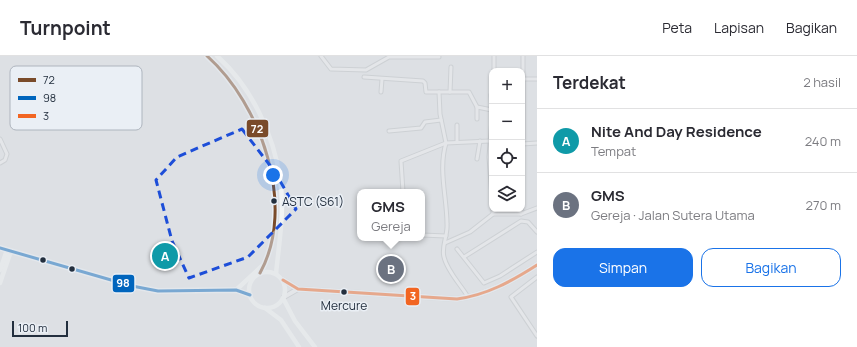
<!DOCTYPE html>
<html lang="id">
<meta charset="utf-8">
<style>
body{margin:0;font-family:Manrope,sans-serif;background:#f2f2f3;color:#2b2b33}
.controls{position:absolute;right:12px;top:12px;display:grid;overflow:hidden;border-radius:8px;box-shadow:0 1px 3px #0004}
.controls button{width:36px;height:36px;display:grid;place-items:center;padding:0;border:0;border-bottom:1px solid #e1e1e2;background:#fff;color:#2b2b33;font:20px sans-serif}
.scale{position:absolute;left:12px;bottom:10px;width:56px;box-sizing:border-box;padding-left:4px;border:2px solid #232f3e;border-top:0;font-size:11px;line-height:14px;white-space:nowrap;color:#232f3e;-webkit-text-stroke:3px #eaeff5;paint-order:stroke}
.you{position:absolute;left:273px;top:119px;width:14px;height:14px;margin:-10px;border:3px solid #fff;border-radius:50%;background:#1a73e8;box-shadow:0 0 0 6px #1a73e833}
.badge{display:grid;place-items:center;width:26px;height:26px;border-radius:50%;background:#1a73e8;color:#fff;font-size:13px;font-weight:700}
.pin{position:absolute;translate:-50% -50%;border:2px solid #fff;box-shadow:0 1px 4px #0006}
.popup{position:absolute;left:357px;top:133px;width:68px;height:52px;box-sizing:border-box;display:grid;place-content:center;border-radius:8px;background:#fff;filter:drop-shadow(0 1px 3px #0005);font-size:13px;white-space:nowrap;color:#7c7c81}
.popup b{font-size:15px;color:#2b2b33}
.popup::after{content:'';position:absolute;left:50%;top:100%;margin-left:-8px;border:8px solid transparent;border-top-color:#fff}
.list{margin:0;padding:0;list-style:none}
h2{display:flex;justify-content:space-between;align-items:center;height:52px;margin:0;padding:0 16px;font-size:17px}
h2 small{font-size:13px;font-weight:400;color:#7c7c81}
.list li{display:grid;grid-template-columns:26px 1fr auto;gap:12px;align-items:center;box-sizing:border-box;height:64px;padding:0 16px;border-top:1px solid #e1e1e2}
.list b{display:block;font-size:15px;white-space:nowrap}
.list p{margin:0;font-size:13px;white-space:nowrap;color:#7c7c81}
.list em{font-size:13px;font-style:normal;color:#7c7c81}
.actions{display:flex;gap:8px;padding:12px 16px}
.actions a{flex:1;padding:9px 0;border:1px solid #1a73e8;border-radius:12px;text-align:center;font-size:14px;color:#1a73e8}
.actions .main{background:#1a73e8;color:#fff}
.icon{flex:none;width:22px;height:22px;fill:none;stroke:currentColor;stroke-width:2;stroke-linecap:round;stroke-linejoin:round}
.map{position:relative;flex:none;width:537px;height:291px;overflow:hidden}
header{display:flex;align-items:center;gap:24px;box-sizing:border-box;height:56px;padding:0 20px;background:#fff;border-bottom:1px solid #e1e1e2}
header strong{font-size:19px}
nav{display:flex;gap:22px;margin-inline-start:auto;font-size:14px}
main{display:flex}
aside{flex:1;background:#fff}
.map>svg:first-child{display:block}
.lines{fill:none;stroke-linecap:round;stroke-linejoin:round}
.minor-casing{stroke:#bbbec2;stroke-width:5}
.tertiary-casing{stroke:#bbbec2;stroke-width:6}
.minor{stroke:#edeef0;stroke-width:3}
.tertiary{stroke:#edeef0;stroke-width:4}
.secondary{stroke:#f2f4f4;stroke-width:4.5}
.bus-1-casing{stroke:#eaeff5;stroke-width:6}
.bus-2-casing{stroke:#eaeff5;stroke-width:6}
.bus-3-casing{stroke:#eaeff5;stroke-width:6}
.bus-1{stroke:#7a4b2a;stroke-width:3}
.bus-2{stroke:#0065bd;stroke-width:3}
.bus-3{stroke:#f26522;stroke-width:3}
.marked{fill:none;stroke:#1d4ed8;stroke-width:3;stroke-dasharray:8 5;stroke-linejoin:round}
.bus-dot{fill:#232f3e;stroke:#eaeff5;stroke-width:1.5}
.labels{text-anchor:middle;stroke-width:3;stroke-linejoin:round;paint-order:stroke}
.bus-label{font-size:12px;fill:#232f3e;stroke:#eaeff5;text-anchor:start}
.key{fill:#eaeff5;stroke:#aeb5be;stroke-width:1}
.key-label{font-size:11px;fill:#232f3e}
.line-badge{stroke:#eaeff5;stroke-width:1.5}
.badge-label{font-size:11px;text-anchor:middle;font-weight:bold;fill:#fff}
</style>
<header>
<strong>Turnpoint</strong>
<nav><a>Peta</a><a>Lapisan</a><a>Bagikan</a></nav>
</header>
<main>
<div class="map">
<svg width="537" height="291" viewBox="0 0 537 291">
<rect width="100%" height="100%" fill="#dde0e4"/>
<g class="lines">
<!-- minor casing -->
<g class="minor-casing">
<g id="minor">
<path d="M321 0 331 13 366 14 389 1H439"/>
<path d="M494 0V15"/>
<path d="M523 0V82"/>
<path d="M364 21 423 25 425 27 426 36H469L477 51 492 54"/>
<path d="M522 23H537"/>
<path d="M381 36 382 23"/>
<path d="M450 36 451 11"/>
<path d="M491 39 492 53"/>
<path d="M477 51V63"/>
<path d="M492 63 489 101 492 141"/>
<path d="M389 75 421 72 425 66 441 64"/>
<path d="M0 83 7 98 5 104 0 107"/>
<path d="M457 86V69"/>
<path d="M522 88 537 87"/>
<path d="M477 103 480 85"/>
<path d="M403 136 401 105 446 87 440 58 439 36"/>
<path d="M493 158H521V153"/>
<path d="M521 158 537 152"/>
<path d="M422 179 446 180"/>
<path d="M445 187 470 176 493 158V153"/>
<path d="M457 193 484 227 500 220 537 196"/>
<path d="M464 201 521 165 528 166 537 176"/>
<path d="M537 221 511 241 537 280"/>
<path d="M468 241C461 229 447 215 444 201 441 191 448 179 447 168 447 141 438 114 446 87L490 85"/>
</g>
</g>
<!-- tertiary casing -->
<g class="tertiary-casing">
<g id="tertiary">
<path d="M283 224 298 233 457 243C487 239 512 225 537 209"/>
<path d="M284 241 298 233"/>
</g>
</g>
<!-- minor -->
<use href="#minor" class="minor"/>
<!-- tertiary -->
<use href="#tertiary" class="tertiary"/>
<!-- secondary -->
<g class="secondary">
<path d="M207 0C261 48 297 150 260 217"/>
<path d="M217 0C251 30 274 79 280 123 285 155 279 187 276 218"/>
<path d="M0 192 132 230 158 235 236 234 250 239"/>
<path d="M0 214 7 194"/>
<circle cx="267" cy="234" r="18"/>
<path d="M0 227 11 195"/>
<path d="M236 234 262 210"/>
<path d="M283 242 295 265 315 291"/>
<path d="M265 252 281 264 299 291"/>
</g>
<!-- bus-1 casing -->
<g class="bus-1-casing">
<path id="bus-1" d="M207 0C261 48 297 150 260 217"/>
</g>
<!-- bus-2 casing -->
<g class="bus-2-casing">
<path id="bus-2" d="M0 192 132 230 158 235 236 234 250 239"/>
</g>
<!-- bus-3 casing -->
<g class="bus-3-casing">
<path id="bus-3" d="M283 224 298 233 457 243C487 239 512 225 537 209"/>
</g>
<!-- bus-1 -->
<use href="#bus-1" class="bus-1"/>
<!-- bus-2 -->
<use href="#bus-2" class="bus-2"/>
<!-- bus-3 -->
<use href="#bus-3" class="bus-3"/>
</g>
<!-- marked area -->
<path d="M0 0H537V291H0ZM242 73 275 116 296 153 248 201 189 222 172 185 156 124 177 101Z" fill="#dde0e4" fill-opacity=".55" fill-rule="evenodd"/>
<path class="marked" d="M242 73 275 116 296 153 248 201 189 222 172 185 156 124 177 101Z"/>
<!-- markers -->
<g class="bus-dot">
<circle cx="274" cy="145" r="3.5"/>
<circle cx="43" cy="204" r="3.5"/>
<circle cx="72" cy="213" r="3.5"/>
<circle cx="344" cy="236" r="3.5"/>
</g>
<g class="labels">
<!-- bus labels -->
<g class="bus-label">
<text x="282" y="150">ASTC (S61)</text>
<text x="344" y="254" text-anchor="middle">Mercure</text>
</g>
</g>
<!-- legend -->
<rect x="10" y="10" width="132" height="64" rx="6" class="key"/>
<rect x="18" y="22" width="18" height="4" fill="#7a4b2a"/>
<rect x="18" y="40" width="18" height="4" fill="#0065bd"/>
<rect x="18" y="58" width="18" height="4" fill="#f26522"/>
<g class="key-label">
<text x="43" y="28">72</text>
<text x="43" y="46">98</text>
<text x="43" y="64">3</text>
</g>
<g class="line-badge">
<rect x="246" y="63" width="23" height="19" rx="4" fill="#7a4b2a"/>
<rect x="112" y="218" width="23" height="19" rx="4" fill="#0065bd"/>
<rect x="405" y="231" width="15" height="19" rx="4" fill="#f26522"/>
</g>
<g class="badge-label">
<text x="257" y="77">72</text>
<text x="123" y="231">98</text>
<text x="413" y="244">3</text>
</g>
</svg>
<div class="controls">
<button>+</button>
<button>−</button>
<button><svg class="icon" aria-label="locate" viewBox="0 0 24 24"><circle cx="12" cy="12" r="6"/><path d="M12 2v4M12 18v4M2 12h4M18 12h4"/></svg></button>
<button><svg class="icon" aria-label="layers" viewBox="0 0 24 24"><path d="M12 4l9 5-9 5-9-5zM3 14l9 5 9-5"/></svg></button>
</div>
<div class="scale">100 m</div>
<div class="you"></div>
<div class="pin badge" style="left:165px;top:200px;background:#0f9aa8">A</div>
<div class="pin badge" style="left:391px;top:213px;background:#6b7280">B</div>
<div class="popup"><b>GMS</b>Gereja</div>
</div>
<aside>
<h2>Terdekat<small>2 hasil</small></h2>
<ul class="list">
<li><span class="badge" style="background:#0f9aa8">A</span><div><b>Nite And Day Residence</b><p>Tempat</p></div><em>240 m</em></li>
<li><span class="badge" style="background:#6b7280">B</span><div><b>GMS</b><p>Gereja · Jalan Sutera Utama</p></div><em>270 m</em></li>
</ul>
<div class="actions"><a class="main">Simpan</a><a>Bagikan</a></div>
</aside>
</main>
